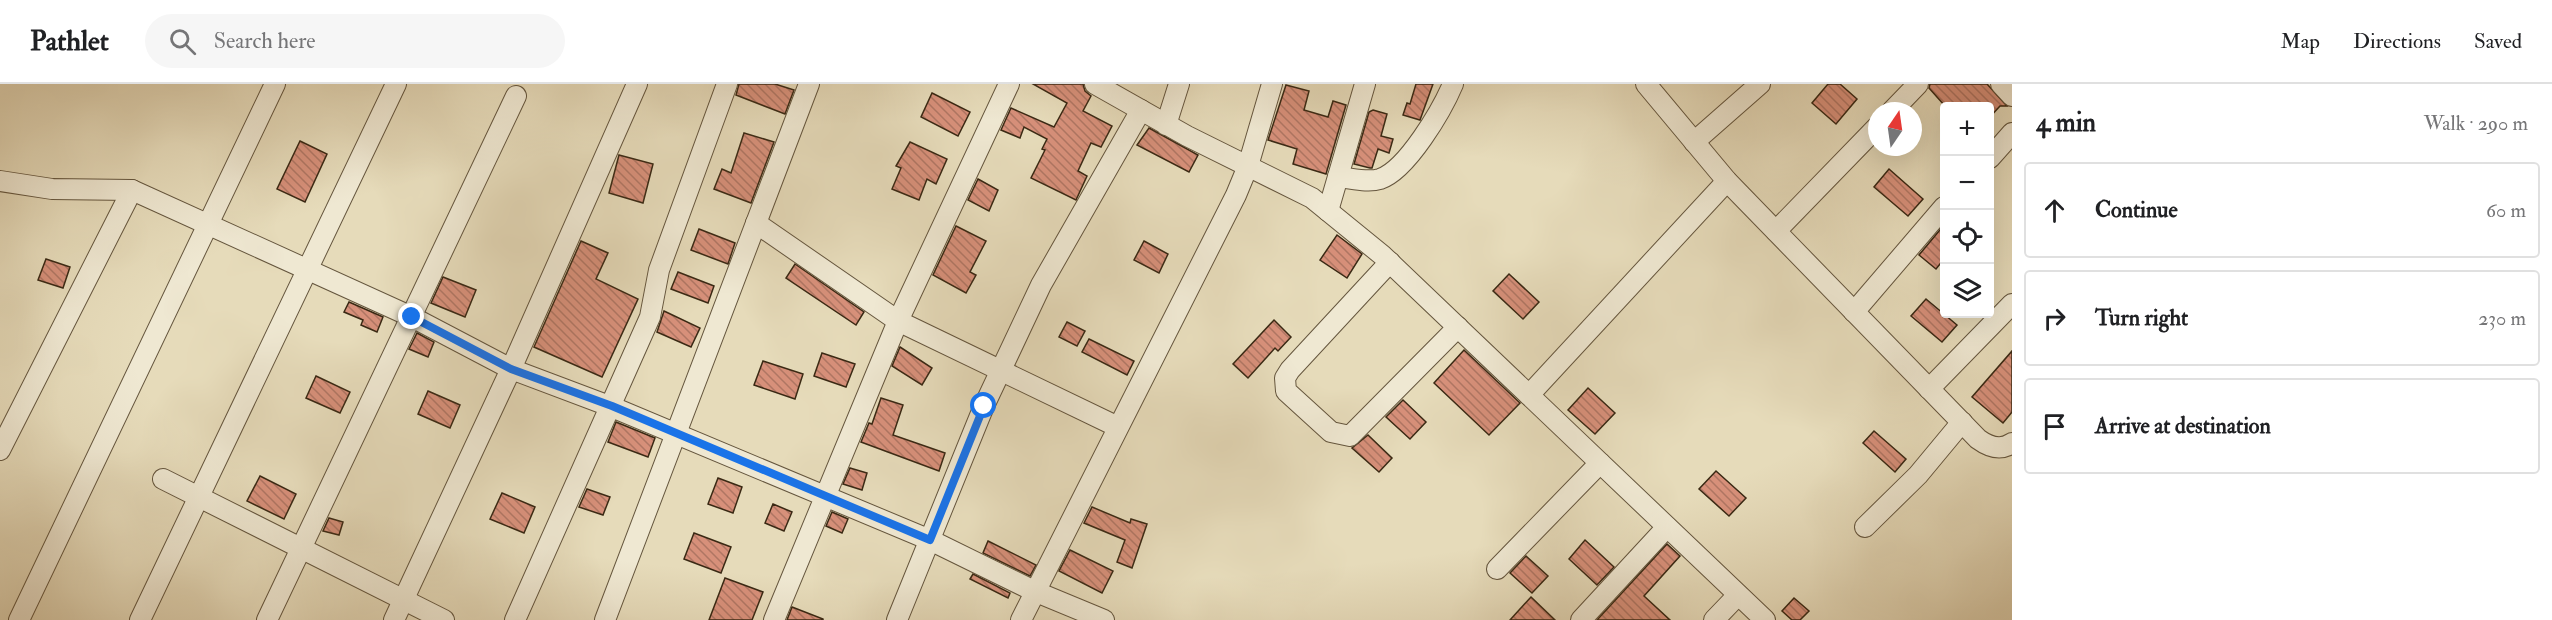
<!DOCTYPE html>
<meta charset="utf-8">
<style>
body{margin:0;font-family:"IM FELL Double Pica",serif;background:#f6f6f6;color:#202124}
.controls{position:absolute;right:18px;top:18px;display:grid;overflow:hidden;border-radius:6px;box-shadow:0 6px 24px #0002}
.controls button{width:54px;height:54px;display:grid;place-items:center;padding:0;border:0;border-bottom:2px solid #e0e0e0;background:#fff;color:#202124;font:30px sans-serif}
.compass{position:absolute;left:1868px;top:18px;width:54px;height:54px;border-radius:50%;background:#fff;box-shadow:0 6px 24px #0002;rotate:13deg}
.stop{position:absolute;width:18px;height:18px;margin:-14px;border:4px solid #1a73e8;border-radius:50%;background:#fff}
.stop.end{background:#1a73e8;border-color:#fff;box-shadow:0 2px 6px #0008}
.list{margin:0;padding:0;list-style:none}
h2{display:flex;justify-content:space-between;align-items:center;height:78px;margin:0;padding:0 24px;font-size:26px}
h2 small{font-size:20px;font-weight:400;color:#757577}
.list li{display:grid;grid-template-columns:39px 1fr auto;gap:18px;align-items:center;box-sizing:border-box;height:96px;margin:0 12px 12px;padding:0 12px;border:2px solid #e0e0e0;border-radius:6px}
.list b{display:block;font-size:22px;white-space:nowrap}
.list em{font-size:20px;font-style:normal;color:#757577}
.icon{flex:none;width:33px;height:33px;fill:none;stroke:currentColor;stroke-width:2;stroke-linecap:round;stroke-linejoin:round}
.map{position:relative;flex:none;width:2012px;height:536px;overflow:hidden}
header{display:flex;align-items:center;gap:36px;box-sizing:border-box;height:84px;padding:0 30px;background:#fff;border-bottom:2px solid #e0e0e0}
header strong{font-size:28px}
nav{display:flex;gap:33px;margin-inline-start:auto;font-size:21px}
.search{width:420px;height:54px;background:#f6f6f6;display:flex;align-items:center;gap:15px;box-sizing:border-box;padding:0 21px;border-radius:33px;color:#757577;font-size:22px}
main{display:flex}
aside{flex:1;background:#fff}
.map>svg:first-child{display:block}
.building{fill:url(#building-back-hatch);stroke:#3a2914;stroke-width:1.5}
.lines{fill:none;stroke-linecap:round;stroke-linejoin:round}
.street-casing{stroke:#65563e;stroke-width:22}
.street{stroke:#efe8d2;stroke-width:20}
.route{stroke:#1a73e8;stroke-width:8}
</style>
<header>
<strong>Pathlet</strong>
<div class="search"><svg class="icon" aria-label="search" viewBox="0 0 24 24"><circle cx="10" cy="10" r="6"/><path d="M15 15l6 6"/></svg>Search here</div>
<nav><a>Map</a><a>Directions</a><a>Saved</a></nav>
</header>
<main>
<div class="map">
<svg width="2012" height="536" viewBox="0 0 2012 536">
<defs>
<pattern id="building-back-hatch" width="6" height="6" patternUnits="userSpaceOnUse" patternTransform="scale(1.5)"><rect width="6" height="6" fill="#d7907a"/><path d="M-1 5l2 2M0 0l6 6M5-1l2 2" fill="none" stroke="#af7663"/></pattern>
</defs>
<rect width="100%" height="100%" fill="#e6dbba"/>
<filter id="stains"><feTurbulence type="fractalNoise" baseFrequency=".00333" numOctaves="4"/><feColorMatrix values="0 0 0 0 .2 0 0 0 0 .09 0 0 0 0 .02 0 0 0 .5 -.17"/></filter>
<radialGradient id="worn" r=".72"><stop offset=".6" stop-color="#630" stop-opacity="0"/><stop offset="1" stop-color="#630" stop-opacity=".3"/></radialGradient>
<!-- building -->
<g class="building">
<path d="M739 0H775L794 6 785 30 736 11Z"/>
<path d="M1033 0H1083L1085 7 1091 12 1083 27 1112 42 1101 63 1091 59 1078 87 1087 92 1076 116 1031 94 1045 66 1042 65 1047 55 1024 43 1020 54 1001 46 1011 24 1054 43 1067 19Z"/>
<path d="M1416 0H1433L1420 36 1403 31 1407 19 1410 20Z"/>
<path d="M1828 0H1840L1857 15 1836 40 1812 19Z"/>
<path d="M1930 0H1987L2007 22H2000L1989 34V22H1945L1929 4Z"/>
<path d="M1286 1 1309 7 1304 26 1328 33 1333 17 1346 21 1326 90 1293 80 1297 65 1268 56Z"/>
<path d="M932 9 970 28 958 52 921 33Z"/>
<path d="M1373 26 1387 30 1381 52 1393 55 1389 69 1378 65 1372 84H1370L1354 80 1369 28Z"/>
<path d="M1149 44 1198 71 1189 88 1137 61Z"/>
<path d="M744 49 774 58 751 119 714 105 722 85 731 89Z"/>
<path d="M300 57 327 70 305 118 277 105Z"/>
<path d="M910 58 947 75 936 100 927 95 919 116 892 105 901 84 896 82Z"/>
<path d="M619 71 653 80 643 119 609 109Z"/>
<path d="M1889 85 1923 115 1908 132 1874 103Z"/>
<path d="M978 95 998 106 989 127 968 116Z"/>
<path d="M1944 141V175L1936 185 1919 171Z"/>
<path d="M956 142 986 157 970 188 976 191 966 209 933 191Z"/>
<path d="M699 145 735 159 728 180 691 166Z"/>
<path d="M1337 151 1362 170 1347 194 1320 176Z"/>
<path d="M581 157 608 169 596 195 638 215 602 293 534 263Z"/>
<path d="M1144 157 1168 170 1159 189 1134 176Z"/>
<path d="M46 175 70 183 63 204 38 196Z"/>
<path d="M795 180 864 228 856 241 786 194Z"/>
<path d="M678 188 714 202 708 219 671 205Z"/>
<path d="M1509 190 1539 218 1523 235 1493 207Z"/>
<path d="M443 193 476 206 465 233 431 219Z"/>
<path d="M1926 215 1957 241 1942 258 1911 232Z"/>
<path d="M349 218 383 233 377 248 361 241 363 236 344 228Z"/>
<path d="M664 227 700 244 691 263 657 248Z"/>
<path d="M1274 236 1291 253 1278 267 1275 264 1248 294 1233 280Z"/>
<path d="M1067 238 1085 247 1077 262 1059 253Z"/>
<path d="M417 249 434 258 428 273 409 265Z"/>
<path d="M1089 255 1134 277 1127 291 1082 268Z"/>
<path d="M900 263 932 284 922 301 892 282Z"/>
<path d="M1464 266 1520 319 1489 351 1434 299Z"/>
<path d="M2012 267V328L2003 339 1972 313Z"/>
<path d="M822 269 855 280 846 303 814 292Z"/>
<path d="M763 277 803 290 795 315 754 301Z"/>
<path d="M316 292 350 308 340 329 306 314Z"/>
<path d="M1588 304 1615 329 1595 350 1568 326Z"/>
<path d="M428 307 460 321 450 344 418 330Z"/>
<path d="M881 314 903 321 893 351 945 369 939 387 861 358 869 339 872 340Z"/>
<path d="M1403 316 1426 338 1410 355 1386 333Z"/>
<path d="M616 338 655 354 648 373 608 358Z"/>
<path d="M1874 347 1906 375 1895 388 1863 359Z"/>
<path d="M1368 351 1392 374 1379 388 1352 364Z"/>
<path d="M850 384 867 389 862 406 843 400Z"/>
<path d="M1716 387 1746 414 1729 432 1699 405Z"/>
<path d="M260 392 296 410 284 435 247 417Z"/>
<path d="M718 394 742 403 733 429 708 420Z"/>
<path d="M587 405 610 413 603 431 579 423Z"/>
<path d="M502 409 535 423 524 449 490 435Z"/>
<path d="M773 420 792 428 784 447 765 439Z"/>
<path d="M1092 423 1130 439 1131 435 1147 440 1132 484 1117 478 1125 456 1084 439Z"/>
<path d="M832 428 848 435 842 449 826 442Z"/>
<path d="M329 434 343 438 339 451 323 447Z"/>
<path d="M694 449 731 463 721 489 684 475Z"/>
<path d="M1585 456 1614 483 1597 501 1569 475Z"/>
<path d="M988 457 1036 481 1030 492 983 469Z"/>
<path d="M1667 460 1680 472 1644 512 1670 536H1597Z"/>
<path d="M1070 466 1113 487 1102 509 1059 487Z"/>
<path d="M1526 472 1548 492 1532 509 1510 489Z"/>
<path d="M973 490 1010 509 1008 514 970 495Z"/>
<path d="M725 494 763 508 752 536H709Z"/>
<path d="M1531 513 1555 536H1510Z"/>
<path d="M1794 514 1809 527 1800 536H1792L1782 527Z"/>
<path d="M792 523 823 535V536H787Z"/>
</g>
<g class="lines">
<!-- street casing -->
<g class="street-casing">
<g id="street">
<path d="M1095 0 1187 52 1312 114 1382 171 1765 536"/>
<path d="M1646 0 1727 97 1978 355C1989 363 2001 367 2012 359"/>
<path d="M2001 0 2012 12"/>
<path d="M1892 27 1918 0"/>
<path d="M1166 41 1179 0"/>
<path d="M1694 58 1760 0"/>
<path d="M1990 74 2012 49"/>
<path d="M1338 93C1351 94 1367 99 1380 95 1407 86 1442 26 1453 0"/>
<path d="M0 97 52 105 132 106 412 233 511 285 637 0"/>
<path d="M1328 127 1365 0"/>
<path d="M756 139 898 237 1118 343"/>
<path d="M1776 147 1877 43"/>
<path d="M1390 178 1290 286 1285 294 1286 307 1331 348 1350 352 1458 243"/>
<path d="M1854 228 1944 123"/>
<path d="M1929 305 2012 220"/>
<path d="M1529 311 1727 97"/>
<path d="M0 366 132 106"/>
<path d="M163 395 444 536"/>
<path d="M1865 443 1918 391 1962 338"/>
<path d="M1497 485 1600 379"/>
<path d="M19 536 275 0"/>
<path d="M140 536 396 0"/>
<path d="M267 536 516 12"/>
<path d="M394 536 511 285 612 323 930 456 1034 507 1104 536"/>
<path d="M515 536 650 233 659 186 727 0"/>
<path d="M605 536 809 0"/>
<path d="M774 536 898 237 1009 0"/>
<path d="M897 536 984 322 1041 201 1141 26"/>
<path d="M1021 536 1236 111 1248 82 1272 0"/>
<path d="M1581 536 1667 443"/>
<path d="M1714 536 1738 511"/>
</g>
</g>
<!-- street -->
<use href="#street" class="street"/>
</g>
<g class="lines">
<!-- route -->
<path class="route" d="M412 233 511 285 612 322 930 456 984 322"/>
</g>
<rect width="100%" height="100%" filter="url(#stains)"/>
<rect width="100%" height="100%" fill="url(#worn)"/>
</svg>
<div class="controls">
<button>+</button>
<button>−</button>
<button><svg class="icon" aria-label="locate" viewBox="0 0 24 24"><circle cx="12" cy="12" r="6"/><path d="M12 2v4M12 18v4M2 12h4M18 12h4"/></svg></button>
<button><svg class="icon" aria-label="layers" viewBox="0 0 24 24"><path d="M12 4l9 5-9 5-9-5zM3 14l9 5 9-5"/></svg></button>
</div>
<svg class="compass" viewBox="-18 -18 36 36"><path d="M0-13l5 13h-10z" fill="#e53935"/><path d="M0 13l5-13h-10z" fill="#757577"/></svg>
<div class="stop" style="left:984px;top:322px"></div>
<div class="stop end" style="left:412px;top:233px"></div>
</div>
<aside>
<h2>4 min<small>Walk · 290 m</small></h2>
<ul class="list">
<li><svg class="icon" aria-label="ahead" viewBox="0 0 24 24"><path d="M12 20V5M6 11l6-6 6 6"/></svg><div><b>Continue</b></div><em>60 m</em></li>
<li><svg class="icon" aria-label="right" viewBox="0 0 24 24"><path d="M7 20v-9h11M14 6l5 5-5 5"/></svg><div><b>Turn right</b></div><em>230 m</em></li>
<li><svg class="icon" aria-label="arrive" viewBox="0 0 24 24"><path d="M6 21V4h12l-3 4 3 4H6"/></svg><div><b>Arrive at destination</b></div></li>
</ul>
</aside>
</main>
